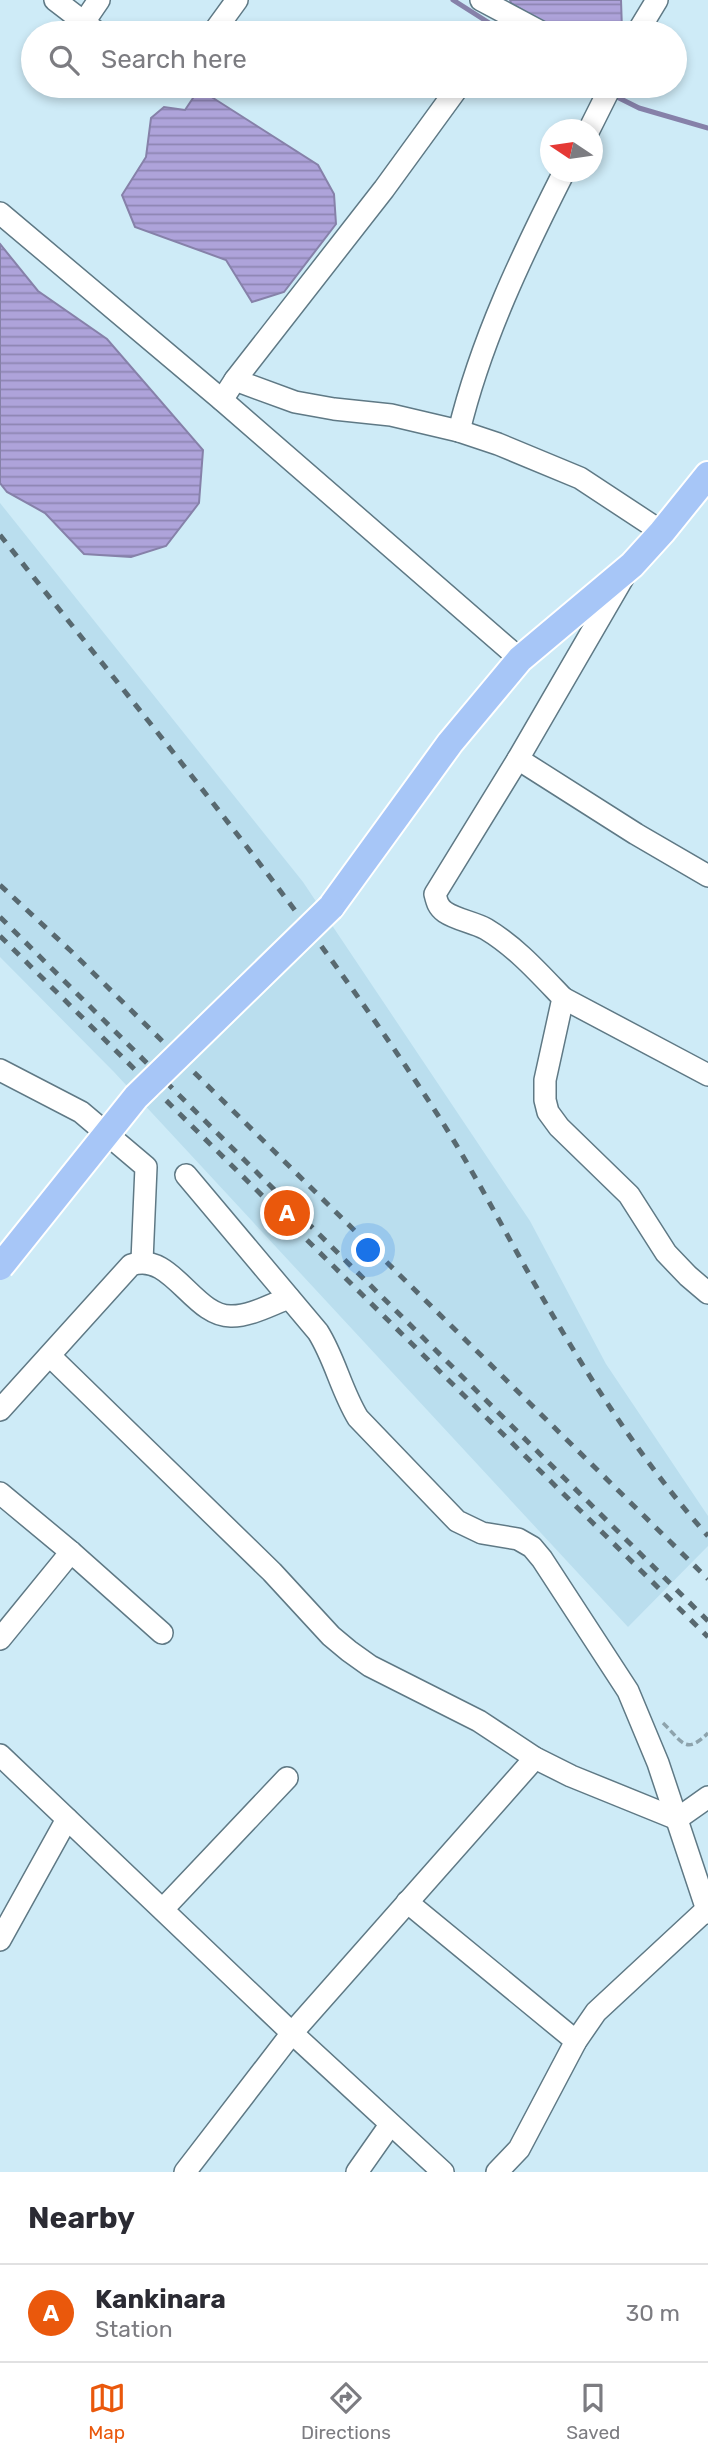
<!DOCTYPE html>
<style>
body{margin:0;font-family:Rubik,sans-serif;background:#f7f7f7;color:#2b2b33}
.compass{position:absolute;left:540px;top:119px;width:63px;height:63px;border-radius:50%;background:#fff;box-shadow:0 4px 10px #0003;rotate:283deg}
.you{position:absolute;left:369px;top:1251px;width:24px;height:24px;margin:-18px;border:5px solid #fff;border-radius:50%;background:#1a73e8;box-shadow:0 0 0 10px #1a73e833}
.badge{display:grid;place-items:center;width:46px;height:46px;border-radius:50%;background:#ea580c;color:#fff;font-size:23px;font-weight:700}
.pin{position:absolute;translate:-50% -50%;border:4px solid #fff;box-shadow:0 2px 7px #0006}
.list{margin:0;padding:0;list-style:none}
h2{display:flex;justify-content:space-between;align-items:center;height:91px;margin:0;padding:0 28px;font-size:30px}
h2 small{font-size:23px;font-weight:400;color:#7c7c81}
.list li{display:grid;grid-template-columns:46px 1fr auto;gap:21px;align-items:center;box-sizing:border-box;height:98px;padding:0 28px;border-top:2px solid #e1e1e2}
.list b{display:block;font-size:26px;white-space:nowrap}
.list p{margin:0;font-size:23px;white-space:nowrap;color:#7c7c81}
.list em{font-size:23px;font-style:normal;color:#7c7c81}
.icon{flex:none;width:38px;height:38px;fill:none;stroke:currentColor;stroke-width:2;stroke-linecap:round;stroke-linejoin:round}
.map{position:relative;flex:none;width:708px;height:2172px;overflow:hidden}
.search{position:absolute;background:#fff;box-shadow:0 4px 10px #0003;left:21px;right:21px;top:21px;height:77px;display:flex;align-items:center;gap:18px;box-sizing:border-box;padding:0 24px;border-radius:38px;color:#7c7c81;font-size:26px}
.sheet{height:189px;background:#fff}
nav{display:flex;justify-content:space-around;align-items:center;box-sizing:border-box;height:98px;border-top:2px solid #e1e1e2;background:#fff;font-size:19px;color:#7c7c81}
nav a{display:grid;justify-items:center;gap:4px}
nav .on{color:#ea580c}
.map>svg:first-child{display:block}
.built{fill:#badeee}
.water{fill:url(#water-rules);stroke:#8681a9;stroke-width:2}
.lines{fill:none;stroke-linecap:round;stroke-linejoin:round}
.stream{stroke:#8681a9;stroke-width:5}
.minor-casing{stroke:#5f7985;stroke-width:24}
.major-casing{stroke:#fff;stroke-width:30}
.path{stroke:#8da3ac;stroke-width:3.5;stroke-dasharray:7 3.5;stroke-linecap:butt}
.minor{stroke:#fff;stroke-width:21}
.major{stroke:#a7c6f7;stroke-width:26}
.rail{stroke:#586970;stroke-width:5;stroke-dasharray:9 9;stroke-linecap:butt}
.major-bridge-casing{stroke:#fff;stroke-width:30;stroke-linecap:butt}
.major-bridge{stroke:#a7c6f7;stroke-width:26}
</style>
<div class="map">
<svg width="708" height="2172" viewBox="0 0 708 2172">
<defs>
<pattern id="water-rules" width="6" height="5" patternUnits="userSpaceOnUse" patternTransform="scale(1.75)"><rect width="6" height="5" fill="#aea3da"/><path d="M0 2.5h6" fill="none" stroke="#8e85b2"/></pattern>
</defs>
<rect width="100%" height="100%" fill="#ceebf7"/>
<!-- built -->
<path class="built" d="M0 503 303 882 530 1221 606 1364 708 1516V1546L628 1627 114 1072 0 957Z"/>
<!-- water -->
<g class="water">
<path d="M510 0H621L622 30 615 33H561L511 3Z"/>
<path d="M199 89 318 165 334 194 336 224 284 292 252 302 226 260 135 227 122 195 146 157 151 118 164 107 185 110Z"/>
<path d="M0 244 38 291 107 339 203 450 199 503 166 546 131 557 84 554 45 513 7 492 0 483Z"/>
</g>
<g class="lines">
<!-- stream -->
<g class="stream">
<path d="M453 0 505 33"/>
<path d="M611 94 639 108 708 128"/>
</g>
<!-- minor casing -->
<g class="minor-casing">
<g id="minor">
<path d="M55 0 98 33"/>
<path d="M481 0 543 33"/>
<path d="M84 22 99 0"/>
<path d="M213 33 237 0"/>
<path d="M637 33 657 0"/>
<path d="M589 130 611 86"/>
<path d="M0 213 222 400 520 659"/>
<path d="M235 380 384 189 459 86"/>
<path d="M222 400 235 380 295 402 334 409 391 415 459 431 498 444 580 478 662 532"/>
<path d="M459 431C481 340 522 255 564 172"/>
<path d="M623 578 518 759 435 894C437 902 438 907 445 912 457 920 473 922 486 929 516 947 539 973 563 998L545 1080V1100L548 1112 559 1127 629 1195 666 1253 688 1276 708 1293"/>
<path d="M518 759 636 834 708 876"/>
<path d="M563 998 708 1075"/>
<path d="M0 1070 81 1112 146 1167 142 1261"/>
<path d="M186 1175 318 1332C335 1359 341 1390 358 1418L457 1521 482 1533 518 1539 532 1547 542 1559 628 1691 658 1763 708 1913"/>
<path d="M50 1356 272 1572 331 1636 349 1651 370 1666 479 1721 535 1758 571 1776 677 1819 708 1797"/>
<path d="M0 1410 131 1265C171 1250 194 1318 232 1316 251 1316 272 1304 289 1298"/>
<path d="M0 1493 71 1552"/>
<path d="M0 1639 71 1552 162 1633"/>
<path d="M0 1755 292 2033 443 2172"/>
<path d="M407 1902 576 2041"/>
<path d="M163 1909 287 1778"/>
<path d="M0 1940 67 1819"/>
<path d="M185 2172 292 2033 535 1758"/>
<path d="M357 2172 390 2125"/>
<path d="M497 2172 519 2149 576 2041 596 2012 707 1909"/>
</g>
</g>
<!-- major casing -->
<g class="major-casing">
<path id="major" d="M331 907 450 743 520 659 632 565 662 532 708 475"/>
</g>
<!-- path -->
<path class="path" d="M663 1723C682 1741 685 1756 708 1733"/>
<!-- minor -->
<use href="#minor" class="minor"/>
<!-- major -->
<use href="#major" class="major"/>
<!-- rail -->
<g class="rail">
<path d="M0 535C148 722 302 906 432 1106 470 1164 502 1227 537 1288 586 1374 642 1462 708 1536"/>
<path d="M0 885 72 952 708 1579"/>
<path d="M0 917 708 1621"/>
<path d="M0 936 708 1637"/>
</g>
<!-- major-bridge casing -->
<g class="major-bridge-casing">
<path id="major-bridge" d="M0 1267 136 1097 331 907"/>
</g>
<!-- major-bridge -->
<use href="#major-bridge" class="major-bridge"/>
</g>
</svg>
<svg class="compass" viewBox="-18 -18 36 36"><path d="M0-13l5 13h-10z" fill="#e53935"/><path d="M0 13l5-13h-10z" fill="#7c7c81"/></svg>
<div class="you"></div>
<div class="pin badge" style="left:287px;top:1213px">A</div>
<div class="search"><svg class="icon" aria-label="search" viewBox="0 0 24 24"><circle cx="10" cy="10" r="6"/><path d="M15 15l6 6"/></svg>Search here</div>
</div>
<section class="sheet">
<h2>Nearby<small></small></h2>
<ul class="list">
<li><span class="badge">A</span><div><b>Kankinara</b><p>Station</p></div><em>30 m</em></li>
</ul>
</section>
<nav>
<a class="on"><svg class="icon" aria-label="map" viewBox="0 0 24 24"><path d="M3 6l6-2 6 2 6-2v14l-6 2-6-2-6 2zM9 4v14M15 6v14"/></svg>Map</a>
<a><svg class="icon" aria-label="directions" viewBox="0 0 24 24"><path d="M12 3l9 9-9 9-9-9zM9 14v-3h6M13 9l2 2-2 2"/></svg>Directions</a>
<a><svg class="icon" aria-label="saved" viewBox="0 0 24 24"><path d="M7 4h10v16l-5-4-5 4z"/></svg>Saved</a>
</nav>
